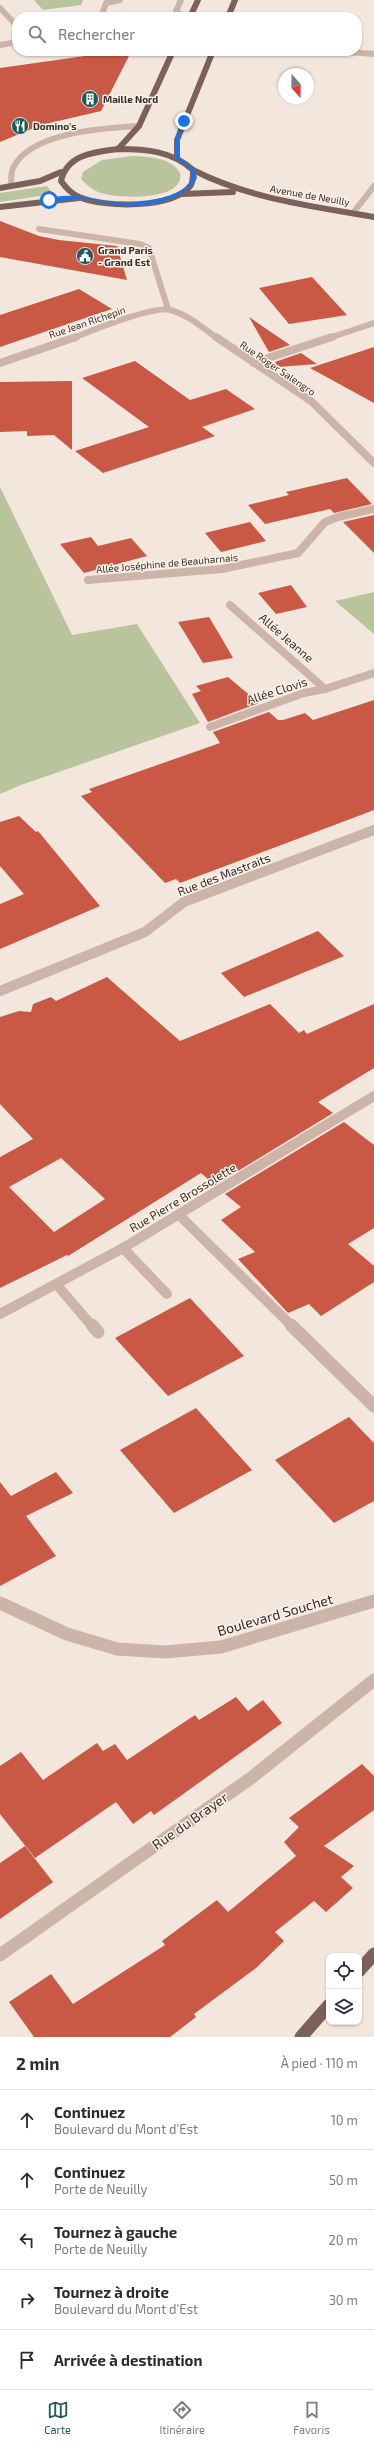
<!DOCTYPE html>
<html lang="fr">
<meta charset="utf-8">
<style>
body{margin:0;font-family:"Exo 2",sans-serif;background:#f7f7f7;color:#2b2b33}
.controls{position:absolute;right:12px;bottom:12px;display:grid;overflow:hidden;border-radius:8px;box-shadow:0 1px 3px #0004}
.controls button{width:36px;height:36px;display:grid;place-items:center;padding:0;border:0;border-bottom:1px solid #e1e1e2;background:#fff;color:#2b2b33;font:20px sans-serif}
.compass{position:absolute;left:278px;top:68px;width:36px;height:36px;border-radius:50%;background:#fff;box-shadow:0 1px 3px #0004;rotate:160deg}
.stop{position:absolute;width:12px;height:12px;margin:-9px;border:3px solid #1a73e8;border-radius:50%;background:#fff}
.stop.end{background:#1a73e8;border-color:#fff;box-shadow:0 1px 4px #0008}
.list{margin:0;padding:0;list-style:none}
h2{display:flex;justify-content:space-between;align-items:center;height:52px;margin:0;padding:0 16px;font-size:17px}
h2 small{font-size:13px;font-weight:400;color:#7c7c81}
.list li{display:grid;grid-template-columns:26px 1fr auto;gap:12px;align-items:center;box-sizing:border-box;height:60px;padding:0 16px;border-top:1px solid #e1e1e2}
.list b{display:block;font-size:15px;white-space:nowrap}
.list p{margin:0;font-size:13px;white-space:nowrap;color:#7c7c81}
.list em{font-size:13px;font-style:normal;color:#7c7c81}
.icon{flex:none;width:22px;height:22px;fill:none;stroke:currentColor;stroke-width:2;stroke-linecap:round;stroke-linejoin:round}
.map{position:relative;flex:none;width:374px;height:2037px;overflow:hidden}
.search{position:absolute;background:#fff;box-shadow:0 1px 3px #0004;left:12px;right:12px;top:12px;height:44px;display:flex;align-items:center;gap:10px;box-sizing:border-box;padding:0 14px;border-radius:16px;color:#7c7c81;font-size:15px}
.sheet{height:352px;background:#fff}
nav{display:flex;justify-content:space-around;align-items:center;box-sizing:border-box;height:56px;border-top:1px solid #e1e1e2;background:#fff;font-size:11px;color:#7c7c81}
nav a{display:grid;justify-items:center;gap:2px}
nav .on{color:#1c5b5a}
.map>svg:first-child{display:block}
.green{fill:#b9c39c}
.building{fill:#c95944;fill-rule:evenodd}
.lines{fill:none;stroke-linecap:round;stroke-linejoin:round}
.minor-far3{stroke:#ccb5a8;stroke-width:6}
.minor-far2{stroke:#ccb5a8;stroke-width:8}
.minor-far1{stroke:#ccb5a8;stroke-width:10}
.minor{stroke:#ccb5a8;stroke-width:13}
.major-far1{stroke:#7b6159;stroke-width:6}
.major{stroke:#7b6159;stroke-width:13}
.route{fill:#1a73e8}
.labels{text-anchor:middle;stroke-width:3;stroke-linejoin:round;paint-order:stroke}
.far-poi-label{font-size:10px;font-weight:bold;fill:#382c28;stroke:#faf1e9;text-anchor:start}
.far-street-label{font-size:10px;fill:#382c28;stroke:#faf1e9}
.street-label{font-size:12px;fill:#382c28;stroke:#faf1e9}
.near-street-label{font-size:14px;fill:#382c28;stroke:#faf1e9}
</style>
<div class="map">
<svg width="374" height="2037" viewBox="0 0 374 2037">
<rect width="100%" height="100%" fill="#f3e7dd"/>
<!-- green -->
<g class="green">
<path d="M34 0H83L81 5 43 10Z"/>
<path d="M132 156C149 157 171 157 180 173 186 202 114 199 98 192 91 189 86 184 81 179L83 172 102 160Z"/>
<path d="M47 186 53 194 0 202V193Z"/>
<path d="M0 487 72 635 137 624 200 723 21 785 0 794Z"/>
<path d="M374 592V634L335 601Z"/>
</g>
<!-- building -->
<g class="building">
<path d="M106 53 130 54 101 111 41 125 0 142V68Z"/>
<path d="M0 221 39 236 59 240 117 246 127 280 0 257Z"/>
<path d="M312 277 347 315 289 324 259 288Z"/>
<path d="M79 289 112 309 0 347V315Z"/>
<path d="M249 317 290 345 269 352Z"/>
<path d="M374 347V403L310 368Z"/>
<path d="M301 353 317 364 278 367 275 362Z"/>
<path d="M135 361 190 400 226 389 255 409 202 427 215 436 103 473 75 451 149 427 82 378Z"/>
<path d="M72 381V450L54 435 27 436V431L0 432V382Z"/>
<path d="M347 478 372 504 334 513 330 509 265 524 248 505 289 495 286 492Z"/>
<path d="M374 515V553L343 522Z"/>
<path d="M250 522 266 541 221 552 205 533Z"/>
<path d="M91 537 98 546 131 538 147 556 84 573 60 544Z"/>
<path d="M291 585 307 607 276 614 258 593Z"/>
<path d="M209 617 221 637 233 658 203 663 178 622Z"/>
<path d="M228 677 259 703 208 722 192 694 201 691 196 686Z"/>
<path d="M374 700V810L180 883 176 879 165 883 81 796 92 792 89 789 220 743 213 732 269 712 278 720H283L305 713 313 720Z"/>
<path d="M19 816 36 832 38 831 100 906 0 949V904L24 894 0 866V822Z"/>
<path d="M318 931 344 956 244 997 221 973Z"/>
<path d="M107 977 180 1041 270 1004 299 1033 304 1030 307 1034 374 1004V1068L318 1102 333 1113 215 1185 201 1173 68 1256 67 1255 0 1288V1157L33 1139 0 1104V1017L19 1011 31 1012 33 1004 51 997 56 1001ZM61 1158 105 1199 54 1232 9 1187Z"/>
<path d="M344 1122 374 1145V1228L348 1244 374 1266V1282L321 1316 309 1304 288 1313 238 1259 255 1252 221 1220 241 1207 225 1194Z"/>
<path d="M190 1298 244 1356 168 1396 115 1338Z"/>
<path d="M196 1408 252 1470 174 1513 120 1450Z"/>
<path d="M349 1417 374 1443V1501L334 1523 275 1460Z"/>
<path d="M56 1472 73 1493 26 1516 56 1556 0 1586V1482L11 1496Z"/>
<path d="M236 1697 248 1711 263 1700 282 1723 154 1815 151 1811 133 1824 116 1802 35 1858 0 1814V1766L21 1752 43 1780 97 1743 103 1751 115 1744 127 1760 195 1715 199 1720Z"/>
<path d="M362 1764 374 1776V1810L324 1846 354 1866 341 1877 353 1888 326 1912 314 1901 275 1932 284 1941 256 1968 194 2014 196 2017 170 2037H34L9 2002 51 1974 73 2004 165 1945 162 1941 217 1900 228 1912 296 1856 284 1842 299 1827 289 1818Z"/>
<path d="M25 1846 53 1882 0 1919V1863Z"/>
</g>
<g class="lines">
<!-- minor-far3 -->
<g class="minor-far3">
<path d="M181 0 176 11 185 17"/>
<path d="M0 8 17 26"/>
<path d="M101 17 106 3 120 0"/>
<path d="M0 45 17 42"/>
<path d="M332 51 374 54"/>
<path d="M11 186C11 181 11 173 13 168 30 132 104 128 139 126"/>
<path d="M353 213 374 186"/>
<path d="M39 229 140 244 149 248 168 309"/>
<path d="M73 338C91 331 154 305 170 310 187 314 203 328 217 338"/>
<path d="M329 338 374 323"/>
</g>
<!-- minor-far2 -->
<g class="minor-far2">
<path d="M216 337 311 401 374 463"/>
<path d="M0 363 76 337"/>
<path d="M253 363 332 337"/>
<path d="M88 580 222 569 298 553 325 522 338 517 374 509"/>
<path d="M230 605 325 689"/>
<path d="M210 727 304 693 325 689 374 673"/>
</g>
<!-- minor-far1 -->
<g class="minor-far1">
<path d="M0 991 145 932 184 902 374 830"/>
<path d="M180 1216 292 1326"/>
<path d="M123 1248 167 1294"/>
<path d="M57 1285 92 1326"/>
<path d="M0 1314 123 1248 374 1096"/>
</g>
<!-- minor -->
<g class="minor">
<path d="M92 1325 98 1332"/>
<path d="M291 1325 374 1406"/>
<path d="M0 1603 67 1634 117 1649 165 1652 221 1647 374 1601"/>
<path d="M0 1955 251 1778 374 1680"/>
</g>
<!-- major-far1 -->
<g class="major-far1">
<path d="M190 17 198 0"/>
<path d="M228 17 235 0"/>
<path d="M118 149C146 149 172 151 193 170 193 175 193 181 191 185 174 209 104 208 79 197 72 194 66 188 61 181 67 154 95 152 118 149Z"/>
<path d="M118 149 139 126 173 51"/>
<path d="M177 158V140L213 51"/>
<path d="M193 170C250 199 312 206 374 217"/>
<path d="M0 188 40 181 61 172"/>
<path d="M182 194 233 192"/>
<path d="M0 207 79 198"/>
</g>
<!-- major -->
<g class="major">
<path d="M359 1971 374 1954"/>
<path d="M301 2037 329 2005"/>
</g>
</g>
<!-- route -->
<path class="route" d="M185 120 179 140V157L194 169 197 178C185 201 144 208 120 206 106 204 93 199 80 199 70 199 55 203 47 200 67 189 101 203 122 203 137 204 201 196 191 171 189 166 180 162 175 158V140L182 121Z"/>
<!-- icons -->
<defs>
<g id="building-disc" transform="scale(0.9)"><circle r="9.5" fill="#1c5b5a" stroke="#faf1e9"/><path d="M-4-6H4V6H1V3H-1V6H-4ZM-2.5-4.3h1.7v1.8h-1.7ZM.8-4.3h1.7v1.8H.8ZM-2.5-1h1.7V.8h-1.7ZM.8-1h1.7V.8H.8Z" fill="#fff"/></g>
<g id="restaurant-disc" transform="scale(0.9)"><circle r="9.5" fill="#1c5b5a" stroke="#faf1e9"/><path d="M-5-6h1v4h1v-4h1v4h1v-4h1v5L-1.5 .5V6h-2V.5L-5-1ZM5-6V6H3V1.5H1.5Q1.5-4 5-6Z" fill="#fff"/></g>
<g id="civic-disc" transform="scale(0.9)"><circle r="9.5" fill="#1c5b5a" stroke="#faf1e9"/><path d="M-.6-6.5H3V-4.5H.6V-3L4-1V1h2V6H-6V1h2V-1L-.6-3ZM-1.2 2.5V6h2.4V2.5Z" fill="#fff"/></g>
</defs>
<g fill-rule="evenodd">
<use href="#building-disc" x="90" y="99"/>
<use href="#restaurant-disc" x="20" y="126"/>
<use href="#civic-disc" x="85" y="256"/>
</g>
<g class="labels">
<!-- far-poi labels -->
<g class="far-poi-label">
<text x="103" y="103">Maille Nord</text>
<text x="33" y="130">Domino's</text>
<text x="98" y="254">Grand Paris<tspan x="98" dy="12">- Grand Est</tspan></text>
</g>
<!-- far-street labels -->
<g class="far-street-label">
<text transform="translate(310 195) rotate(10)" y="4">Avenue de Neuilly</text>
<text transform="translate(87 322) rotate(-19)" y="4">Rue Jean Richepin</text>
<text transform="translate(278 368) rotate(34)" y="4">Rue Roger Salengro</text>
<text transform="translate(167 563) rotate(-5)" y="4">Allée Joséphine de Beauharnais</text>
</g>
<!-- street labels -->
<g class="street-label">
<text transform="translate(286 638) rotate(41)" y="4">Allée Jeanne</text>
<text transform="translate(277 691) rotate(-18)" y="4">Allée Clovis</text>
<text transform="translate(224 875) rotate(-21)" y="4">Rue des Mastraits</text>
<text transform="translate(183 1198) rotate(-31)" y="4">Rue Pierre Brossolette</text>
</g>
<!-- near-street labels -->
<g class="near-street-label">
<text transform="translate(275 1615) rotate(-16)" y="5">Boulevard Souchet</text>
<text transform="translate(190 1821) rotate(-35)" y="5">Rue du Brayer</text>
</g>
</g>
</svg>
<div class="controls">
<button><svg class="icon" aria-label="locate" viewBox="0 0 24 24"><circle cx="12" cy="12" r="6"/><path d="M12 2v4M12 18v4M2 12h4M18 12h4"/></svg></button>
<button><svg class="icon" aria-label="layers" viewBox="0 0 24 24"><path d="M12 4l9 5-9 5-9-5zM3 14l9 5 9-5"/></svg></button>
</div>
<svg class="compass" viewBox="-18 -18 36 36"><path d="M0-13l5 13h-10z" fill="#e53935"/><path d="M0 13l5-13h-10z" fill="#7c7c81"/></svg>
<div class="stop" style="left:49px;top:200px"></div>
<div class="stop end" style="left:184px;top:121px"></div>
<div class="search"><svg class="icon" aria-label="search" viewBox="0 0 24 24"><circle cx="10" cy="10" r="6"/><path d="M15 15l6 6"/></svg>Rechercher</div>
</div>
<section class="sheet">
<h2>2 min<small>À pied · 110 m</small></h2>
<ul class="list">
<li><svg class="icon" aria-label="ahead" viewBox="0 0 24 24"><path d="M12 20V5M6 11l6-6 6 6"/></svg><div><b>Continuez</b><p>Boulevard du Mont d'Est</p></div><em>10 m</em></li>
<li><svg class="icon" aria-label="ahead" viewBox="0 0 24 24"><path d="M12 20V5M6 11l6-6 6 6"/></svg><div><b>Continuez</b><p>Porte de Neuilly</p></div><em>50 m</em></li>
<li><svg class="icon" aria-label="left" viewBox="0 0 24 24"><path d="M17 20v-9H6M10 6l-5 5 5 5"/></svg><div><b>Tournez à gauche</b><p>Porte de Neuilly</p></div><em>20 m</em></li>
<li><svg class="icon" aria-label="right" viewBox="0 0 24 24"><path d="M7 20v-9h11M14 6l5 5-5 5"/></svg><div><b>Tournez à droite</b><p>Boulevard du Mont d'Est</p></div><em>30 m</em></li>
<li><svg class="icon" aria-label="arrive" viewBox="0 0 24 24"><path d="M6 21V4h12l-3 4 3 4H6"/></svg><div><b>Arrivée à destination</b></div></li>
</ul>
</section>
<nav>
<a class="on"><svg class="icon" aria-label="map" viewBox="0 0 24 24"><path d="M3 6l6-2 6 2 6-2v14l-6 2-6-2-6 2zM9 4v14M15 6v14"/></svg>Carte</a>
<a><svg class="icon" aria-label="directions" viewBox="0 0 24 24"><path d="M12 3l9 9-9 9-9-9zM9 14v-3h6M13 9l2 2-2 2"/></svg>Itinéraire</a>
<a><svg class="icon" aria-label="saved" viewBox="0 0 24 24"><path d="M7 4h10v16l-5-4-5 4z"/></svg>Favoris</a>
</nav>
